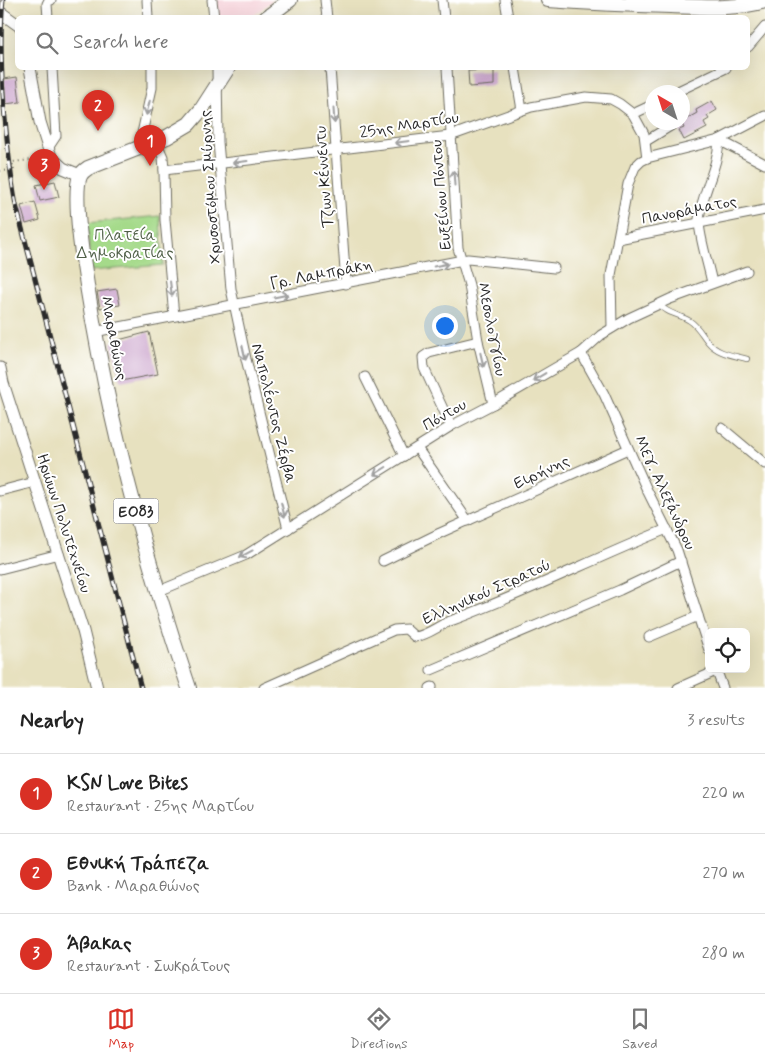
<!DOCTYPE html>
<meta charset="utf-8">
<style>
body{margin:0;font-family:Mynerve,sans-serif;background:#f6f6f6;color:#222}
.controls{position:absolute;right:15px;bottom:15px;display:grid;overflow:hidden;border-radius:8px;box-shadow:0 5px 20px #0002}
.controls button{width:45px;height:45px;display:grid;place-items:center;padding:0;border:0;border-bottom:1px solid #e0e0e0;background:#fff;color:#222;font:25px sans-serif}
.compass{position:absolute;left:645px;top:85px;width:45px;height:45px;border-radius:50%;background:#fff;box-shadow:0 5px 20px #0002;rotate:321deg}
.you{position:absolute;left:444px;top:325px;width:18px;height:18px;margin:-12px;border:4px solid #fff;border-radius:50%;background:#1a73e8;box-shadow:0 0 0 8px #1a73e833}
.badge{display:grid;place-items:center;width:32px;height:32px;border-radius:50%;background:#d93025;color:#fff;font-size:16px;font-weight:700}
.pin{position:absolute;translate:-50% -41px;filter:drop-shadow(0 1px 2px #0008)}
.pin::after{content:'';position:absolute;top:26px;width:18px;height:15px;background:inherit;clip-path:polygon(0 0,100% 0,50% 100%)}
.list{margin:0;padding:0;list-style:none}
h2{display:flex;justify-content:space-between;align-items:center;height:65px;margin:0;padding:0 20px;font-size:21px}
h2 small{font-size:16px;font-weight:400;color:#767676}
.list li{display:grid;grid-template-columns:32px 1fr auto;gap:15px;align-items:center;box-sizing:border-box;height:80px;padding:0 20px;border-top:1px solid #e0e0e0}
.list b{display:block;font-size:19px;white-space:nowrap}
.list p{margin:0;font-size:16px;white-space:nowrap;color:#767676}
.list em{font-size:16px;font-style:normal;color:#767676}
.icon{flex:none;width:28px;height:28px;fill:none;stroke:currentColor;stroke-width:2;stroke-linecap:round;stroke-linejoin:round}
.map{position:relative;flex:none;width:765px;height:688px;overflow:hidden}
.search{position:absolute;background:#fff;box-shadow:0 5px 20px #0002;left:15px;right:15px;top:15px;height:55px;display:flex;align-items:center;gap:12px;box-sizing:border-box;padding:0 18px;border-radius:8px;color:#767676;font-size:19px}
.sheet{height:305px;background:#fff}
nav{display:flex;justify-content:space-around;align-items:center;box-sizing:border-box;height:70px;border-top:1px solid #e0e0e0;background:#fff;font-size:14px;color:#767676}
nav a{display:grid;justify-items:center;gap:2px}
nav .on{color:#d93025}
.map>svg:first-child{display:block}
.built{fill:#f6cfd7}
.green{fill:#a5da8a;stroke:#68825a}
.building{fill:#cba4cc}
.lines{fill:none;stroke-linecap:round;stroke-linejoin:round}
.service-casing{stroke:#6d6b5f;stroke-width:6}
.minor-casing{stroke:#6d6b5f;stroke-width:11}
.tertiary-casing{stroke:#6d6b5f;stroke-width:13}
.primary-casing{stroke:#6d6b5f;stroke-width:16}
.path{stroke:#6d6b5f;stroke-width:2;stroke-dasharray:1 4;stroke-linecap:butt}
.service{stroke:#fff;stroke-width:4.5}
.minor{stroke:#fff;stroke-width:9}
.tertiary{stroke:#fff;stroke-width:11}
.primary{stroke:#fff;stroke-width:14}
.rail-casing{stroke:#2b2b2b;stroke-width:5}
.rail{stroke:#fff;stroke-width:3;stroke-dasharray:9;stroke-linecap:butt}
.path-bridge{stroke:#6d6b5f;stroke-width:2;stroke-dasharray:1 4;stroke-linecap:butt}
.oneway{stroke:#a0a0a0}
.labels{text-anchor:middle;stroke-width:4;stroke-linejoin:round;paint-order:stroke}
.shield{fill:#fff;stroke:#6b6b6b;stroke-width:1}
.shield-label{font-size:15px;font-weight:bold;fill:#2b2b2b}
.street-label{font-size:16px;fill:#2b2b2b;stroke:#fff}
.park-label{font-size:16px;fill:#506048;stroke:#fff}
</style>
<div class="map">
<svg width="765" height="688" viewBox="0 0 765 688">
<rect width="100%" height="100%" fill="#fff"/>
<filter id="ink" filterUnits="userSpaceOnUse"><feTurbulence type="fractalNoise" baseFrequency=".02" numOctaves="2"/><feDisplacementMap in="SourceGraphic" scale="10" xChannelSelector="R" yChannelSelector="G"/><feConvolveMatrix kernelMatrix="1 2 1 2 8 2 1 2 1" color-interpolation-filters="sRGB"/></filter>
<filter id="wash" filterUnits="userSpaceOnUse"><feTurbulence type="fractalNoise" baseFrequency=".0096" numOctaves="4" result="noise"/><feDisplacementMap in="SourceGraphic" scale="20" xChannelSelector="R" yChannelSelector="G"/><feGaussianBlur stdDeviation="1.12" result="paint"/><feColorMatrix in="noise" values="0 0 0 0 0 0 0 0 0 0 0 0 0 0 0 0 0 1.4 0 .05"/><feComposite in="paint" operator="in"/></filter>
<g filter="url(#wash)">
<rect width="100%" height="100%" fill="#e7e1bf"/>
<!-- built -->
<path class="built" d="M215 0H273L251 18 216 17Z"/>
<!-- green -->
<path class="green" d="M160 216 163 265 91 271 87 223Z"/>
<g id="blocks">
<!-- building -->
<g class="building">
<path d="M494 70V85L469 87 468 71Z"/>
<path d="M17 77 20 102 6 104 4 79Z"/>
<path d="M712 101 717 110 707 116 709 119 704 122 707 128 684 140 679 130 684 128 681 122 697 113 696 110Z"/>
<path d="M55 181 59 197 40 201 36 185Z"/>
<path d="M35 202 40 220 26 224 21 206Z"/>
<path d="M117 289 120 305 100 308 97 292Z"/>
<path d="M149 332 158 374 121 381 111 342Z"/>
</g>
</g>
</g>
<g filter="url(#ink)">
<use href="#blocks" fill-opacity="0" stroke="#6d6b5f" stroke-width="1"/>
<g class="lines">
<!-- service casing -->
<g class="service-casing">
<path id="service" d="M659 304C667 314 679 314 690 321 698 326 702 335 708 342 718 354 733 355 747 359"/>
</g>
<!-- minor casing -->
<g class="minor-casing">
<g id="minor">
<path d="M147 0 148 18"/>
<path d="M212 0 214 18"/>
<path d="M325 0 327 18"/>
<path d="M442 0 444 18"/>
<path d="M505 0 508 18"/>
<path d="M48 18 47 4 49 0H51"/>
<path d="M748 47 765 27"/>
<path d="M217 68 218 142 231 289 246 359 288 529"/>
<path d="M330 68 346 284"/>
<path d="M447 68 458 248 469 285 478 341 493 404"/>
<path d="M515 68 522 110"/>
<path d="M676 92 726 68"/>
<path d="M633 114 652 105"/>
<path d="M156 141 163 157 164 170 450 136 531 107 586 97 611 99 620 104 633 114 644 134 647 158"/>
<path d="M646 141 672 125"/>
<path d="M139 147 152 88V68"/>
<path d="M48 148 56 136 52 68"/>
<path d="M164 170 165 220 174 316"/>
<path d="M618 239 765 210"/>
<path d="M712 283C709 267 698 233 699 219 702 192 718 168 719 140L765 164"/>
<path d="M612 328 611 275 628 184 635 167 641 161 647 158 719 140 765 116"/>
<path d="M94 332 468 259 554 268"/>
<path d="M581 353 604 394 647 490 677 550 709 650"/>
<path d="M365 377 404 456"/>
<path d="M451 426 424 368 423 357 429 353 478 341"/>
<path d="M722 428 765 464"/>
<path d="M417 448 468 521"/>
<path d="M0 491 35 482"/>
<path d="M383 561 440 533 628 449"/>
<path d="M0 569 59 554"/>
<path d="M159 591 246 555 451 426 493 404 581 353 601 335 629 318 670 299 747 271"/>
<path d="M649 637 698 616"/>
<path d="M716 669 723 688"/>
<path d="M431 670 620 590 681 561"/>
<path d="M264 688 394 630 406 629 415 637C429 635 440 624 453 620 526 593 595 558 667 529"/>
<path d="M430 688 432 687"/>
<path d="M678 688 716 671"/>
</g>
</g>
<!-- tertiary casing -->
<g class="tertiary-casing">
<g id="tertiary">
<path d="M0 12 18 25"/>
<path d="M30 68 40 122 51 157 63 168 80 175"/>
<path d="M0 368 3 383 83 631 97 688"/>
</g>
</g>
<!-- primary casing -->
<g class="primary-casing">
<g id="primary">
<path d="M548 0C589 3 629 5 670 6 702 7 734 10 765 1"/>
<path d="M266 18 290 0"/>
<path d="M189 688C142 549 104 404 83 259 80 242 74 190 80 176 82 172 85 170 88 168L167 137 189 124 201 110 228 68"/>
</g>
</g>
<!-- path -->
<path class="path" d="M14 170 12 162 40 159"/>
<!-- service -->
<use href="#service" class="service"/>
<!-- minor -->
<use href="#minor" class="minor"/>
<!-- tertiary -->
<use href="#tertiary" class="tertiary"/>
<!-- primary -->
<use href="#primary" class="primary"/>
<!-- rail casing -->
<g class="rail-casing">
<path id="rail" d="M3 0C0 31 1 64 3 95 6 132 9 169 16 205L141 688"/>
</g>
<!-- rail -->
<use href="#rail" class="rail"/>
<!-- path-bridge -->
<path class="path-bridge" d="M0 171 14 170"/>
</g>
<!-- one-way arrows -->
<defs><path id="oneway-shaft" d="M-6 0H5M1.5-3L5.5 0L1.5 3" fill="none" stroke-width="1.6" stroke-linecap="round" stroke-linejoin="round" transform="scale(1.25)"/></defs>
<g class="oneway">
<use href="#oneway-shaft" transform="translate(148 108) rotate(104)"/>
<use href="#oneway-shaft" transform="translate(334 116) rotate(86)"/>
<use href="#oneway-shaft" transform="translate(402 142) rotate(173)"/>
<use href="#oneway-shaft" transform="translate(240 162) rotate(173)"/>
<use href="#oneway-shaft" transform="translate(454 178) rotate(-94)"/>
<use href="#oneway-shaft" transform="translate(441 265) rotate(-12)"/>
<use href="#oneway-shaft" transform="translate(171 289) rotate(83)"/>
<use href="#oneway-shaft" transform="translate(281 296) rotate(-11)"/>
<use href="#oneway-shaft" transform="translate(244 353) rotate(77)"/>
<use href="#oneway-shaft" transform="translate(482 360) rotate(77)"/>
<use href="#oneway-shaft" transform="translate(539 377) rotate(149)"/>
<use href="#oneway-shaft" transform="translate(380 471) rotate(148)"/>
<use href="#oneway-shaft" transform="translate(283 510) rotate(76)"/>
<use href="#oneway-shaft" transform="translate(246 554) rotate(152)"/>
</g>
</g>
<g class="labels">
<!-- shield labels -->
<rect class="shield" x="113.5" y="498.5" width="45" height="25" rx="4"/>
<g class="shield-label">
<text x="136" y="516">ΕΟ83</text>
</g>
<!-- street labels -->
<g class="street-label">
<text transform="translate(409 124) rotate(-9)" y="6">25ης Μαρτίου</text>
<text transform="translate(323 177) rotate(-94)" y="6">Τζων Κέννεντυ</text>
<text transform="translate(209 187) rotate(-94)" y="6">Χρυσοστόμου Σμύρνης</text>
<text transform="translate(440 195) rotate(-95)" y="6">Ευξείνου Πόντου</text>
<text transform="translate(689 209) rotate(-11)" y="6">Πανοράματος</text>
<text transform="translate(321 273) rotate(-11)" y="6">Γρ. Λαμπράκη</text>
<text transform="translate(493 329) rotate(79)" y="6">Μεσολογγίου</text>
<text transform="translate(115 338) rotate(79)" y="6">Μαραθώνος</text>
<text transform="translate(275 413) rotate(76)" y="6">Ναπολέοντος Ζέρβα</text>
<text transform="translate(444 414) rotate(-30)" y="6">Πόντου</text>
<text transform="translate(541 471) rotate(-25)" y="6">Ειρήνης</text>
<text transform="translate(666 492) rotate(65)" y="6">Μεγ. Αλεξάνδρου</text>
<text transform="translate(65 523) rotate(72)" y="6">Ηρώων Πολυτεχνείου</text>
<text transform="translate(486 591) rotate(-24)" y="6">Ελληνικού Στρατού</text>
</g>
<!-- park labels -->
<g class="park-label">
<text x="125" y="240">Πλατεία<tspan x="125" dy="18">Δημοκρατίας</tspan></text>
</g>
</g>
</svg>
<div class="controls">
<button><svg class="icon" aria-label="locate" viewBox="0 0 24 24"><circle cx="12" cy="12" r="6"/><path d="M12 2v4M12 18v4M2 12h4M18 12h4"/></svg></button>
</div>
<svg class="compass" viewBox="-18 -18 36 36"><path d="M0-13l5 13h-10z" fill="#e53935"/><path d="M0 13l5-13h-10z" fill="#767676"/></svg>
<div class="you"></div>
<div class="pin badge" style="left:150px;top:166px">1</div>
<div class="pin badge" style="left:98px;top:131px">2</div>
<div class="pin badge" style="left:44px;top:190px">3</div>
<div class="search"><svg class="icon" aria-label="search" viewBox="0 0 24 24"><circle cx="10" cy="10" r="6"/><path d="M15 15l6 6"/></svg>Search here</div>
</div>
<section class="sheet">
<h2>Nearby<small>3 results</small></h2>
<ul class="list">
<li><span class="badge">1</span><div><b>KSN Love Bites</b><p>Restaurant · 25ης Μαρτίου</p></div><em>220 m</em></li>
<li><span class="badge">2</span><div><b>Εθνική Τράπεζα</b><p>Bank · Μαραθώνος</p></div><em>270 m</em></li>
<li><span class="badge">3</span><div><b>Άβακας</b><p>Restaurant · Σωκράτους</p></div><em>280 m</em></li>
</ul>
</section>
<nav>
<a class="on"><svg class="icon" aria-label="map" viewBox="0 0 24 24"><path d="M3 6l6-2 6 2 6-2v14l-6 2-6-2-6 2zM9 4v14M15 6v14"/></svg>Map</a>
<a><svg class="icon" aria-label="directions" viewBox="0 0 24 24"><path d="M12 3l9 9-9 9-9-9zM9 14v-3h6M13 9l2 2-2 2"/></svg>Directions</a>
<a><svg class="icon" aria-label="saved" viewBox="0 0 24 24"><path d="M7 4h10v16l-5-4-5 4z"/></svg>Saved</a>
</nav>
